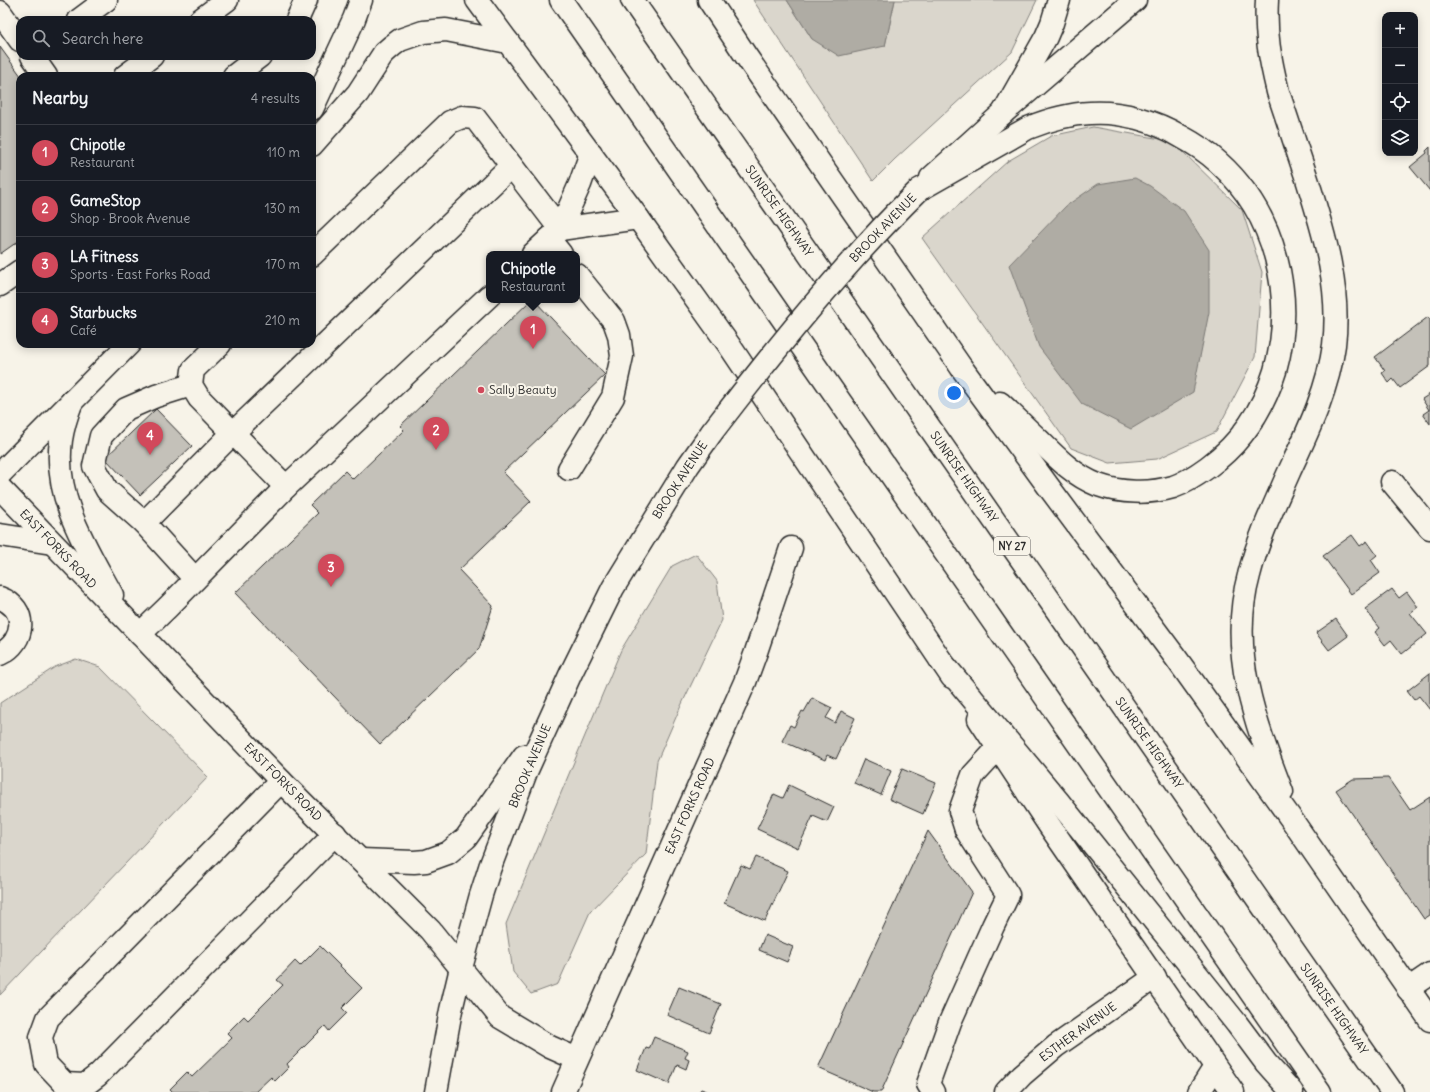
<!DOCTYPE html>
<meta charset="utf-8">
<style>
body{margin:0;font-family:Delius,sans-serif;background:#242831;color:#f1f3f6}
.controls{position:absolute;right:12px;top:12px;display:grid;overflow:hidden;border-radius:8px;box-shadow:0 2px 10px #0003}
.controls button{width:36px;height:36px;display:grid;place-items:center;padding:0;border:0;border-bottom:1px solid #363941;background:#171b24;color:#f1f3f6;font:20px sans-serif}
.you{position:absolute;left:954px;top:393px;width:14px;height:14px;margin:-10px;border:3px solid #fff;border-radius:50%;background:#1a73e8;box-shadow:0 0 0 6px #1a73e833}
.badge{display:grid;place-items:center;width:26px;height:26px;border-radius:50%;background:#d1495b;color:#fff;font-size:13px;font-weight:700}
.pin{position:absolute;translate:-50% -33px;filter:drop-shadow(0 1px 2px #0008)}
.pin::after{content:'';position:absolute;top:21px;width:14px;height:12px;background:inherit;clip-path:polygon(0 0,100% 0,50% 100%)}
.popup{position:absolute;left:486px;top:251px;width:94px;height:52px;box-sizing:border-box;display:grid;place-content:center;border-radius:8px;background:#171b24;filter:drop-shadow(0 1px 3px #0005);font-size:13px;white-space:nowrap;color:#9ea1a6}
.popup b{font-size:15px;color:#f1f3f6}
.popup::after{content:'';position:absolute;left:50%;top:100%;margin-left:-8px;border:8px solid transparent;border-top-color:#171b24}
.list{margin:0;padding:0;list-style:none}
h2{display:flex;justify-content:space-between;align-items:center;height:52px;margin:0;padding:0 16px;font-size:17px}
h2 small{font-size:13px;font-weight:400;color:#9ea1a6}
.list li{display:grid;grid-template-columns:26px 1fr auto;gap:12px;align-items:center;box-sizing:border-box;height:56px;padding:0 16px;border-top:1px solid #363941}
.list b{display:block;font-size:15px;white-space:nowrap}
.list p{margin:0;font-size:13px;white-space:nowrap;color:#9ea1a6}
.list em{font-size:13px;font-style:normal;color:#9ea1a6}
.icon{flex:none;width:22px;height:22px;fill:none;stroke:currentColor;stroke-width:2;stroke-linecap:round;stroke-linejoin:round}
.map{position:relative;flex:none;width:1430px;height:1092px;overflow:hidden}
.search{position:absolute;background:#171b24;box-shadow:0 2px 10px #0003;left:16px;top:16px;width:300px;height:44px;display:flex;align-items:center;gap:10px;box-sizing:border-box;padding:0 14px;border-radius:12px;color:#9ea1a6;font-size:15px}
.panel{position:absolute;background:#171b24;box-shadow:0 2px 10px #0003;left:16px;top:72px;width:300px;height:276px;border-radius:12px}
.map>svg:first-child{display:block}
.green{fill:#dad6cc;stroke:#82807c}
.water{fill:#afaca4;stroke:#7a7874}
.building{fill:#c4c1b9;stroke:#2b2b2b}
.lines{fill:none;stroke-linecap:round;stroke-linejoin:round}
.minor-casing{stroke:#2b2b2b;stroke-width:25}
.major-casing{stroke:#2b2b2b;stroke-width:25}
.highway-casing{stroke:#2b2b2b;stroke-width:25}
.minor{stroke:#f7f3e8;stroke-width:22}
.major{stroke:#f7f3e8;stroke-width:22}
.highway{stroke:#f7f3e8;stroke-width:22}
.minor-bridge-casing{stroke:#2b2b2b;stroke-width:25;stroke-linecap:butt}
.minor-bridge{stroke:#f7f3e8;stroke-width:22}
.poi-dot{fill:#d1495b;stroke:#f7f3e8;stroke-width:1.5}
.labels{text-anchor:middle;stroke-width:4;stroke-linejoin:round;paint-order:stroke}
.shield{fill:#f7f3e8;stroke:#686764;stroke-width:1}
.shield-label{font-size:11px;font-weight:bold;fill:#2b2b2b}
.street-label{font-size:12px;fill:#2b2b2b;stroke:#f7f3e8}
.poi-label{font-size:12px;fill:#2b2b2b;stroke:#f7f3e8;text-anchor:start}
</style>
<div class="map">
<svg width="1430" height="1092" viewBox="0 0 1430 1092">
<rect width="100%" height="100%" fill="#f7f3e8"/>
<filter id="ink" filterUnits="userSpaceOnUse"><feTurbulence type="fractalNoise" baseFrequency=".025" numOctaves="2"/><feDisplacementMap in="SourceGraphic" scale="8" xChannelSelector="R" yChannelSelector="G"/><feConvolveMatrix kernelMatrix="1 2 1 2 8 2 1 2 1" color-interpolation-filters="sRGB"/></filter>
<g filter="url(#ink)">
<!-- green -->
<g class="green">
<path d="M753 0H787L812 39 885 46 895 0H1037L1012 52 895 159 873 181Z"/>
<path d="M1093 127 1172 141 1242 210 1262 272 1255 357 1216 432 1157 459 1110 463 1071 448 922 238 1008 161 1051 136Z"/>
<path d="M696 554 717 581 722 620 680 708 657 761 646 854 590 912 558 984 531 994 513 972 506 924 621 650 672 566Z"/>
<path d="M76 659 100 667 208 777 0 995V703L55 667Z"/>
</g>
<!-- water -->
<g class="water">
<path d="M787 0H895L885 46 839 56 812 39Z"/>
<path d="M1135 178 1150 186 1184 211 1209 250V312L1193 392 1131 429 1082 404 1039 347 1009 265 1066 206 1098 184Z"/>
</g>
<!-- building -->
<g class="building">
<path d="M0 47 21 76H20V240L0 254Z"/>
<path d="M1430 147V191L1410 167 1427 153 1426 151Z"/>
<path d="M531 300H534L605 375 503 472 531 501 459 570 493 606 479 649 380 744 235 593 318 513 310 505 345 471 353 479 404 430 400 426Z"/>
<path d="M1428 317 1430 320V366L1400 388 1393 379 1389 383 1382 373 1385 371 1375 357Z"/>
<path d="M1430 394V424L1423 414 1429 410 1422 399Z"/>
<path d="M156 409 192 446 140 495 105 458Z"/>
<path d="M1352 535 1360 546 1367 541 1377 555 1371 560 1380 573 1351 594 1323 556Z"/>
<path d="M1392 589 1399 598 1407 592 1418 607 1410 613 1427 634 1402 654 1391 640 1385 645 1375 632 1380 628 1365 609Z"/>
<path d="M1336 619 1348 636 1329 650 1316 633Z"/>
<path d="M1430 673V710L1419 696 1414 700 1407 691Z"/>
<path d="M812 698 832 708 826 718 835 723 841 711 855 718 836 759 827 755 825 760 782 741 790 725 794 727 802 711 804 712Z"/>
<path d="M864 759 891 771 881 795 854 783Z"/>
<path d="M902 769 936 783 923 814 889 799Z"/>
<path d="M1388 778 1410 810 1430 797V915L1424 919 1336 790 1353 779Z"/>
<path d="M789 785 834 807 827 822 813 816 798 848 757 829 774 794 783 798Z"/>
<path d="M928 831 972 892 881 1092H873L818 1068Z"/>
<path d="M756 857 788 871 765 921 724 903 741 865 750 869Z"/>
<path d="M765 935 793 947 787 962 759 950Z"/>
<path d="M320 946 362 988 342 1008 347 1013 329 1031 325 1026 287 1064 289 1067 275 1081 271 1077 255 1092H173L170 1089 187 1072 192 1077 232 1038 227 1033 244 1016 248 1020 283 985 277 980 295 961 300 966Z"/>
<path d="M679 987 721 1004 709 1033 667 1015Z"/>
<path d="M654 1037 688 1051 685 1058 689 1060 686 1069 677 1065 669 1084 637 1070 646 1048 649 1049Z"/>
<path d="M701 1089 709 1092H699Z"/>
</g>
<g class="lines">
<!-- minor casing -->
<g class="minor-casing">
<g id="minor">
<path d="M0 12 20 40"/>
<path d="M79 20 106 0"/>
<path d="M200 20 227 0"/>
<path d="M297 20 306 0"/>
<path d="M32 56 46 76"/>
<path d="M125 76 152 56"/>
<path d="M234 76 260 56"/>
<path d="M312 109 354 19 361 0"/>
<path d="M312 145 358 93 384 53 392 46 400 40 423 32 446 30 508 42"/>
<path d="M591 153 580 184 560 229 638 218"/>
<path d="M931 178 1003 113 1135 0"/>
<path d="M549 239 561 254"/>
<path d="M312 255 450 122 462 117 475 118 560 229 533 254"/>
<path d="M0 285 20 271"/>
<path d="M220 344 193 370 191 385 199 398 286 487 489 296"/>
<path d="M72 401C67 414 63 426 61 440 53 497 86 547 112 595"/>
<path d="M569 469 613 397 622 356 619 335 614 321 577 275"/>
<path d="M0 474 129 344"/>
<path d="M1392 482 1430 528"/>
<path d="M0 488 281 781 430 930 500 1017 550 1047 577 1059"/>
<path d="M144 523 107 490 94 466 101 436 126 409 156 396 191 385"/>
<path d="M0 535 52 543"/>
<path d="M195 579 144 523 233 433 511 166"/>
<path d="M0 598C28 608 26 642 0 654"/>
<path d="M140 634 168 607 286 487"/>
<path d="M281 781 48 1018 41 1037 46 1064 65 1084 85 1085 98 1075 335 834"/>
<path d="M361 860 414 862 426 861 448 853 466 838 524 756"/>
<path d="M1408 989 1430 974"/>
<path d="M436 1092 451 1010 461 968 481 895 490 867 526 772 571 673 613 588 688 466 712 432"/>
<path d="M563 1092 745 682 756 652 791 548"/>
<path d="M933 1092 928 1084 950 1022 993 926 1008 895 966 830 960 811 973 775 998 748"/>
<path d="M1006 1092 1022 1075 1056 1046 1155 977"/>
<path d="M1199 1092 1215 1067"/>
</g>
</g>
<!-- major casing -->
<g class="major-casing">
<g id="major">
<path d="M477 0 638 218 729 345 952 677"/>
<path d="M709 0 746 56 961 367 1048 486 1176 658 1294 823 1430 1020"/>
<path d="M1267 0C1265 34 1270 59 1278 92 1288 121 1297 150 1307 179 1324 233 1341 288 1334 345 1328 390 1308 431 1289 472 1274 506 1258 539 1249 575 1228 651 1255 722 1282 792"/>
<path d="M1003 113 1046 37 1052 23 1059 0"/>
<path d="M919 190 1028 128C1048 120 1069 114 1090 113 1122 111 1155 121 1182 137 1195 144 1207 152 1218 162 1276 214 1296 297 1275 371 1263 410 1241 443 1208 467 1197 475 1185 483 1173 487 1150 494 1120 493 1098 485 1075 476 1058 459 1041 442 1027 429 1014 416 1000 403"/>
<path d="M979 719 1049 825 1233 1092"/>
</g>
</g>
<!-- highway casing -->
<g class="highway-casing">
<g id="highway">
<path d="M561 0 1320 1092"/>
<path d="M632 0 1392 1092"/>
<path d="M941 661 1058 801 1237 1024 1266 1063 1292 1092"/>
</g>
</g>
<!-- minor -->
<use href="#minor" class="minor"/>
<!-- major -->
<use href="#major" class="major"/>
<!-- highway -->
<use href="#highway" class="highway"/>
<!-- minor-bridge casing -->
<g class="minor-bridge-casing">
<path id="minor-bridge" d="M712 432C777 347 843 265 919 190"/>
</g>
<!-- minor-bridge -->
<use href="#minor-bridge" class="minor-bridge"/>
</g>
</g>
<!-- markers -->
<circle class="poi-dot" cx="481" cy="390" r="4"/>
<g class="labels">
<!-- shield labels -->
<rect class="shield" x="994" y="537" width="36" height="18" rx="3"/>
<g class="shield-label">
<text x="1012" y="550">NY 27</text>
</g>
<!-- street labels -->
<g class="street-label">
<text transform="translate(779 211) rotate(55)" y="4">SUNRISE HIGHWAY</text>
<text transform="translate(883 228) rotate(-46)" y="4">BROOK AVENUE</text>
<text transform="translate(964 477) rotate(55)" y="4">SUNRISE HIGHWAY</text>
<text transform="translate(680 480) rotate(-57)" y="4">BROOK AVENUE</text>
<text transform="translate(58 549) rotate(46)" y="4">EAST FORKS ROAD</text>
<text transform="translate(1149 743) rotate(55)" y="4">SUNRISE HIGHWAY</text>
<text transform="translate(530 766) rotate(-67)" y="4">BROOK AVENUE</text>
<text transform="translate(283 782) rotate(45)" y="4">EAST FORKS ROAD</text>
<text transform="translate(690 806) rotate(-66)" y="4">EAST FORKS ROAD</text>
<text transform="translate(1334 1009) rotate(55)" y="4">SUNRISE HIGHWAY</text>
<text transform="translate(1078 1032) rotate(-36)" y="4">ESTHER AVENUE</text>
</g>
<!-- poi labels -->
<g class="poi-label">
<text x="489" y="394">Sally Beauty</text>
</g>
</g>
</svg>
<div class="controls">
<button>+</button>
<button>−</button>
<button><svg class="icon" aria-label="locate" viewBox="0 0 24 24"><circle cx="12" cy="12" r="6"/><path d="M12 2v4M12 18v4M2 12h4M18 12h4"/></svg></button>
<button><svg class="icon" aria-label="layers" viewBox="0 0 24 24"><path d="M12 4l9 5-9 5-9-5zM3 14l9 5 9-5"/></svg></button>
</div>
<div class="you"></div>
<div class="pin badge" style="left:533px;top:349px">1</div>
<div class="popup"><b>Chipotle</b>Restaurant</div>
<div class="pin badge" style="left:436px;top:450px">2</div>
<div class="pin badge" style="left:331px;top:587px">3</div>
<div class="pin badge" style="left:150px;top:455px">4</div>
<div class="search"><svg class="icon" aria-label="search" viewBox="0 0 24 24"><circle cx="10" cy="10" r="6"/><path d="M15 15l6 6"/></svg>Search here</div>
<section class="panel">
<h2>Nearby<small>4 results</small></h2>
<ul class="list">
<li><span class="badge">1</span><div><b>Chipotle</b><p>Restaurant</p></div><em>110 m</em></li>
<li><span class="badge">2</span><div><b>GameStop</b><p>Shop · Brook Avenue</p></div><em>130 m</em></li>
<li><span class="badge">3</span><div><b>LA Fitness</b><p>Sports · East Forks Road</p></div><em>170 m</em></li>
<li><span class="badge">4</span><div><b>Starbucks</b><p>Café</p></div><em>210 m</em></li>
</ul>
</section>
</div>
